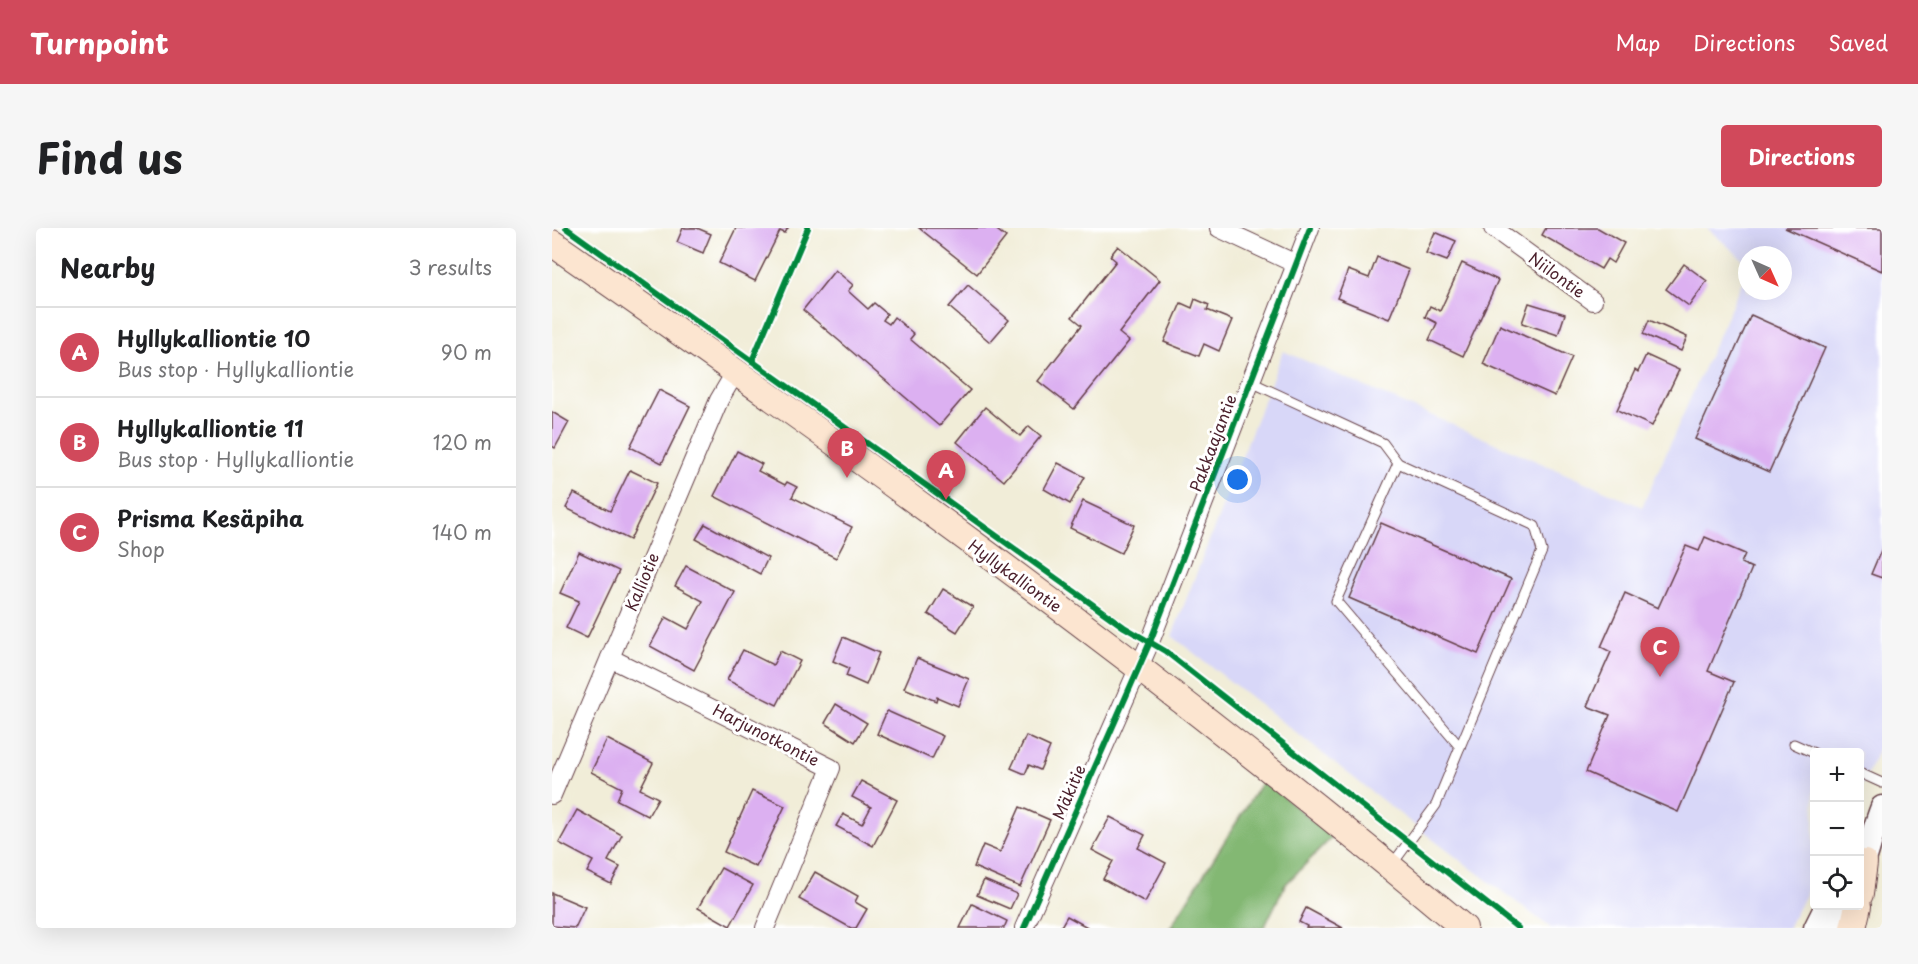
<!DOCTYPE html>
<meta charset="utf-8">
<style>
body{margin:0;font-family:"Playpen Sans",sans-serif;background:#f6f6f6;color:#202124}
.controls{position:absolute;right:18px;bottom:18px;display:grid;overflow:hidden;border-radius:6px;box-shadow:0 6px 24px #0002}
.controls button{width:54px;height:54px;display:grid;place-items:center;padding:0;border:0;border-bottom:2px solid #e0e0e0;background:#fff;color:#202124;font:30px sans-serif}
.compass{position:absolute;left:1186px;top:18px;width:54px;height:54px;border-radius:50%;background:#fff;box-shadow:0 6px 24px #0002;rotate:135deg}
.you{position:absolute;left:686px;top:252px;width:21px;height:21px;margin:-15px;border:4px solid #fff;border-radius:50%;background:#1a73e8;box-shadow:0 0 0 9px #1a73e833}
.badge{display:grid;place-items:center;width:39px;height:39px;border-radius:50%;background:#d1495b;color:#fff;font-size:20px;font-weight:700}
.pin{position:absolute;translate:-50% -50px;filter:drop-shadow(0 2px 3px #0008)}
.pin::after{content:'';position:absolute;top:32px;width:21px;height:18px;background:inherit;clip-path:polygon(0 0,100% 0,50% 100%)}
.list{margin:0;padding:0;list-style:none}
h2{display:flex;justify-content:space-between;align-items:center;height:78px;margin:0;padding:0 24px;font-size:26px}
h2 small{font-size:20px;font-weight:400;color:#757577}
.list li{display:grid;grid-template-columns:39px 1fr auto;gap:18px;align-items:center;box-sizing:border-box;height:90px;padding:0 24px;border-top:2px solid #e0e0e0}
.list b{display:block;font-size:22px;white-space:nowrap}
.list p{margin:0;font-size:20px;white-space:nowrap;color:#757577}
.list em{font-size:20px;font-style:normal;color:#757577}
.icon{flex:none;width:33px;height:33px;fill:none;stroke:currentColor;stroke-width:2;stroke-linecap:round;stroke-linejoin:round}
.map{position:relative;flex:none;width:1330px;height:700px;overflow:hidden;border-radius:6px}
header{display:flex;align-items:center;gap:36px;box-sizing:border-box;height:84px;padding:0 30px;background:#d1495b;color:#fff}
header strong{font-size:28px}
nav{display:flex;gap:33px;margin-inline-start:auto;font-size:21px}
.intro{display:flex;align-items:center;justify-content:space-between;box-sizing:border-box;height:144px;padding:0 36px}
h1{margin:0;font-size:42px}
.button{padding:15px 27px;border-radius:6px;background:#d1495b;color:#fff;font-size:21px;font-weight:700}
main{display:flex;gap:36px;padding:0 36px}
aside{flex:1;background:#fff;border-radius:6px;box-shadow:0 6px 24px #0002}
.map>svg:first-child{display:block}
.built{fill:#d8d7f8}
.forest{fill:#83b873;stroke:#666c4f;stroke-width:1.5}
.building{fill:#dcb0f1}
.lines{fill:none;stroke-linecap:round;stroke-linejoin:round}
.service-casing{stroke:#633e45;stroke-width:11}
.minor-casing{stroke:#633e45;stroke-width:20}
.tertiary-casing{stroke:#633e45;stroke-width:25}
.secondary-casing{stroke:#633e45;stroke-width:28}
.service{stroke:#fff;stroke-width:9}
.minor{stroke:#fff;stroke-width:18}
.tertiary{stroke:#fff;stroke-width:22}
.secondary{stroke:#fce5d0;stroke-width:26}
.cycleway-casing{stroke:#fff;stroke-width:10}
.cycleway{stroke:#00873e;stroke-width:6}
.labels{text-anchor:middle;stroke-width:6;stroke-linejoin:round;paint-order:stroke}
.street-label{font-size:16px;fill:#4a1f2b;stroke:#fff}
</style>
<header>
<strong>Turnpoint</strong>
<nav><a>Map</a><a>Directions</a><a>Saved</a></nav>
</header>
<div class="intro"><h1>Find us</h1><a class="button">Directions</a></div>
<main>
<aside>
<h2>Nearby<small>3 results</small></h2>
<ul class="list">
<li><span class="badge">A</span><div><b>Hyllykalliontie 10</b><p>Bus stop · Hyllykalliontie</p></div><em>90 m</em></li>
<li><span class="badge">B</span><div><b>Hyllykalliontie 11</b><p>Bus stop · Hyllykalliontie</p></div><em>120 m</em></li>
<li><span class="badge">C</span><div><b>Prisma Kesäpiha</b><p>Shop</p></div><em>140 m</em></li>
</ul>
</aside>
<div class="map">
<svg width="1330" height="700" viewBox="0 0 1330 700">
<rect width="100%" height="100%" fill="#fff"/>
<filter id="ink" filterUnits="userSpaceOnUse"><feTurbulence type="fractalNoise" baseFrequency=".0167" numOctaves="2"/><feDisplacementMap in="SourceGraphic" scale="12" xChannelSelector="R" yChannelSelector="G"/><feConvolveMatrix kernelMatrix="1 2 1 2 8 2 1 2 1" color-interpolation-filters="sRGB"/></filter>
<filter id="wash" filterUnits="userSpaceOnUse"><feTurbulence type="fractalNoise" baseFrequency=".008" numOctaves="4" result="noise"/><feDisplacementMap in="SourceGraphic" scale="24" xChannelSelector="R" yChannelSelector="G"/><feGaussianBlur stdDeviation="1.35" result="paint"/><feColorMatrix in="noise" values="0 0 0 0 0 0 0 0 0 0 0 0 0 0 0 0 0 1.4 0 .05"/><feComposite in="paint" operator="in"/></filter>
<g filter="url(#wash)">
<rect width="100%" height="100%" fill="#f1edd8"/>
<!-- built -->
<path class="built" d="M1155 0H1330V514L1308 561V524H1262V649L1236 700H999L884 614 620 408 731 123 1090 279 1195 43V63H1231V27H1195V35Z"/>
<!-- forest -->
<path class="forest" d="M711 552 780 609 733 657 712 700H618Z"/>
<g id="blocks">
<!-- building -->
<g class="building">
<path d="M131 0H145L159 6 151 25 125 14Z"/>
<path d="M184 0H236L233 5 228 3 203 53 167 35Z"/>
<path d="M367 0H442L454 9 425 46Z"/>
<path d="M994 0H1046L1072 15 1061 35 1055 31 1049 41 990 7Z"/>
<path d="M1233 0H1330V43Z"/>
<path d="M883 4 904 13 895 33 874 25Z"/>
<path d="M566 18 608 52 567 105 577 113 522 181 486 153 530 97 520 89 564 33 558 28Z"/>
<path d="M825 29 857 42 837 91 785 70 796 42 817 50Z"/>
<path d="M910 35 946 52 911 128 877 112 885 95 873 89 878 78 888 83Z"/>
<path d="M1132 36 1155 53 1137 78 1114 61Z"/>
<path d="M283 42 301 57 296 63 316 81 322 75 335 86 331 92 337 96 342 89 362 106 358 111 418 162 387 198 251 82Z"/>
<path d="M416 57 457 92 438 114 397 79Z"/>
<path d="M643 71 657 77 655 82 680 92 667 123 652 116 647 128 612 114 629 75 640 80Z"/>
<path d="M977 75 1013 86 1006 107 970 95Z"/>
<path d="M1199 87 1273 120 1217 244 1143 211Z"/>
<path d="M1097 92 1135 109 1129 123 1091 106Z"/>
<path d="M948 97 1020 129 1003 168 931 136Z"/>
<path d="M1094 127 1127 142 1100 198 1065 182 1083 142 1086 144Z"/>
<path d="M107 162 138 178 110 235 78 219Z"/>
<path d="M433 179 468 208 477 198 489 208 452 253 405 214Z"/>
<path d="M0 184 17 194 3 220 0 218Z"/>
<path d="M185 223 210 236 206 243 233 257 235 254 245 259 240 269 300 299 284 330 162 268Z"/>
<path d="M506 235 533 249 518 276 492 261Z"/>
<path d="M78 242 105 255 78 312 14 280 22 265 58 283Z"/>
<path d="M531 273 582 297 569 325 518 300Z"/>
<path d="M829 295 959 351 926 426 797 370Z"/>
<path d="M153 296 216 330 208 346 144 311Z"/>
<path d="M1153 309 1193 326 1189 335 1200 340 1156 443 1182 454 1126 584 1034 544 1058 487 1035 478 1059 424 1049 419 1073 365 1106 380 1134 318 1147 323Z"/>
<path d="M1330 320V350L1319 346Z"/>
<path d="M27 324 67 343 35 410 14 400 27 373 8 365Z"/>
<path d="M134 338 183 364 142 442 98 418 114 389 136 401 151 373 123 358Z"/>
<path d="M391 361 421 379 405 404 376 386Z"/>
<path d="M291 409 327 425 314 457 294 448 297 440 281 433Z"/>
<path d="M191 422 221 437 228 423 248 433 225 477 175 452Z"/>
<path d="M365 430 417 451 406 478 385 469 384 473 352 460Z"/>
<path d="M284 476 315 495 303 514 273 495Z"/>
<path d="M335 483 391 508 380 531 325 506Z"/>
<path d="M474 508 498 519 488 542 477 537 473 546 459 540Z"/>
<path d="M55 511 101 535 88 561 106 570 96 588 65 572 70 560 39 544Z"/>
<path d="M309 553 345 572 321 618 284 598 291 586 310 596 319 579 300 569Z"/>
<path d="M200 563 233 578 204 639 172 624Z"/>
<path d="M468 579 498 592 468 659 422 639 431 617 448 624Z"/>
<path d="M25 582 70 607 56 633 68 639 59 656 35 644 41 633 7 615Z"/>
<path d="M558 589 593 607 586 620 614 635 593 674 551 651 561 633 540 622Z"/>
<path d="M169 640 201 657 178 698 146 680Z"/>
<path d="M263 644 306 668 303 674 315 681 304 700H299L247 671Z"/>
<path d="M432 652 465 666 458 681 425 667Z"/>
<path d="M0 665 33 679 23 700 0 698Z"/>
<path d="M420 676 455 693 452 700H408Z"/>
<path d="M754 680 791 700H754L755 698 747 694Z"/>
<path d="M515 688 537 700H508Z"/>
</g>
</g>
</g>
<g filter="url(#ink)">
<use href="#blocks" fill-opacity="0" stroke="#633e45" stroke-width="1.5"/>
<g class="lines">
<!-- service casing -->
<g class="service-casing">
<g id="service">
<path d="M699 154 831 215 846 235 784 373 908 519 884 577 839 638"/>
<path d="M846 235 983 298 990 323 908 519"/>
<path d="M1242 516 1262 525"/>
<path d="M1308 545 1330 555"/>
</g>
</g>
<!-- minor casing -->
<g class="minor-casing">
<g id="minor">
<path d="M667 0 744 36"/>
<path d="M941 0 1041 73"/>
<path d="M58 430 279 540 213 700"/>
<path d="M0 567 167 172 184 143"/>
<path d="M472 700 598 414 758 0"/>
</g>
</g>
<!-- tertiary casing -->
<g class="tertiary-casing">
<g id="tertiary">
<path d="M1308 646C1317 624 1321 601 1330 579"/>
<path d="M1263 700 1274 678"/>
<path d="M1283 700 1294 678"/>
</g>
</g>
<!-- secondary casing -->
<g class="secondary-casing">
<g id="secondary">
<path d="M0 15C312 232 621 455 912 700"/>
<path d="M1308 666 1312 635"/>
<path d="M1301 700 1306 678"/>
</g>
</g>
<!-- service -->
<use href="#service" class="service"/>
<!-- minor -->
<use href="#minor" class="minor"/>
<!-- tertiary -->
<use href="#tertiary" class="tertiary"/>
<!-- secondary -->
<use href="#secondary" class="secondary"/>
<!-- cycleway casing -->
<g class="cycleway-casing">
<g id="cycleway">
<path d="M14 0 572 399 613 423 966 700"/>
<path d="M200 133 256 0"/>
<path d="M472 700 598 414 758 0"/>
</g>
</g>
<!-- cycleway -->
<use href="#cycleway" class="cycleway"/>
</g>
</g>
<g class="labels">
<!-- street labels -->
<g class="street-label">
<text transform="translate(1005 47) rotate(36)" y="6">Niilontie</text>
<text transform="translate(661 215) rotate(-69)" y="6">Pakkaajantie</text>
<text transform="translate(463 348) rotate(36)" y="6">Hyllykalliontie</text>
<text transform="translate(90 354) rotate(-67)" y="6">Kalliotie</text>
<text transform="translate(214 507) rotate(27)" y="6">Harjunotkontie</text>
<text transform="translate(517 564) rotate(-66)" y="6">Mäkitie</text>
</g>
</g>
</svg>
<div class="controls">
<button>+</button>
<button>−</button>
<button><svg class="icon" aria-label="locate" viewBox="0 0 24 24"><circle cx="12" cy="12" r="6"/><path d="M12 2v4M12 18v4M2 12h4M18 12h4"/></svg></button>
</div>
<svg class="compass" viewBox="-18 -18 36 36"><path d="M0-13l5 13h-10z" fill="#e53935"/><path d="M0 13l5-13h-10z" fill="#757577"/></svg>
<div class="you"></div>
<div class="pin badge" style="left:394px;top:272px">A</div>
<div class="pin badge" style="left:295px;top:250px">B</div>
<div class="pin badge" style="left:1108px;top:449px">C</div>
</div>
</main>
